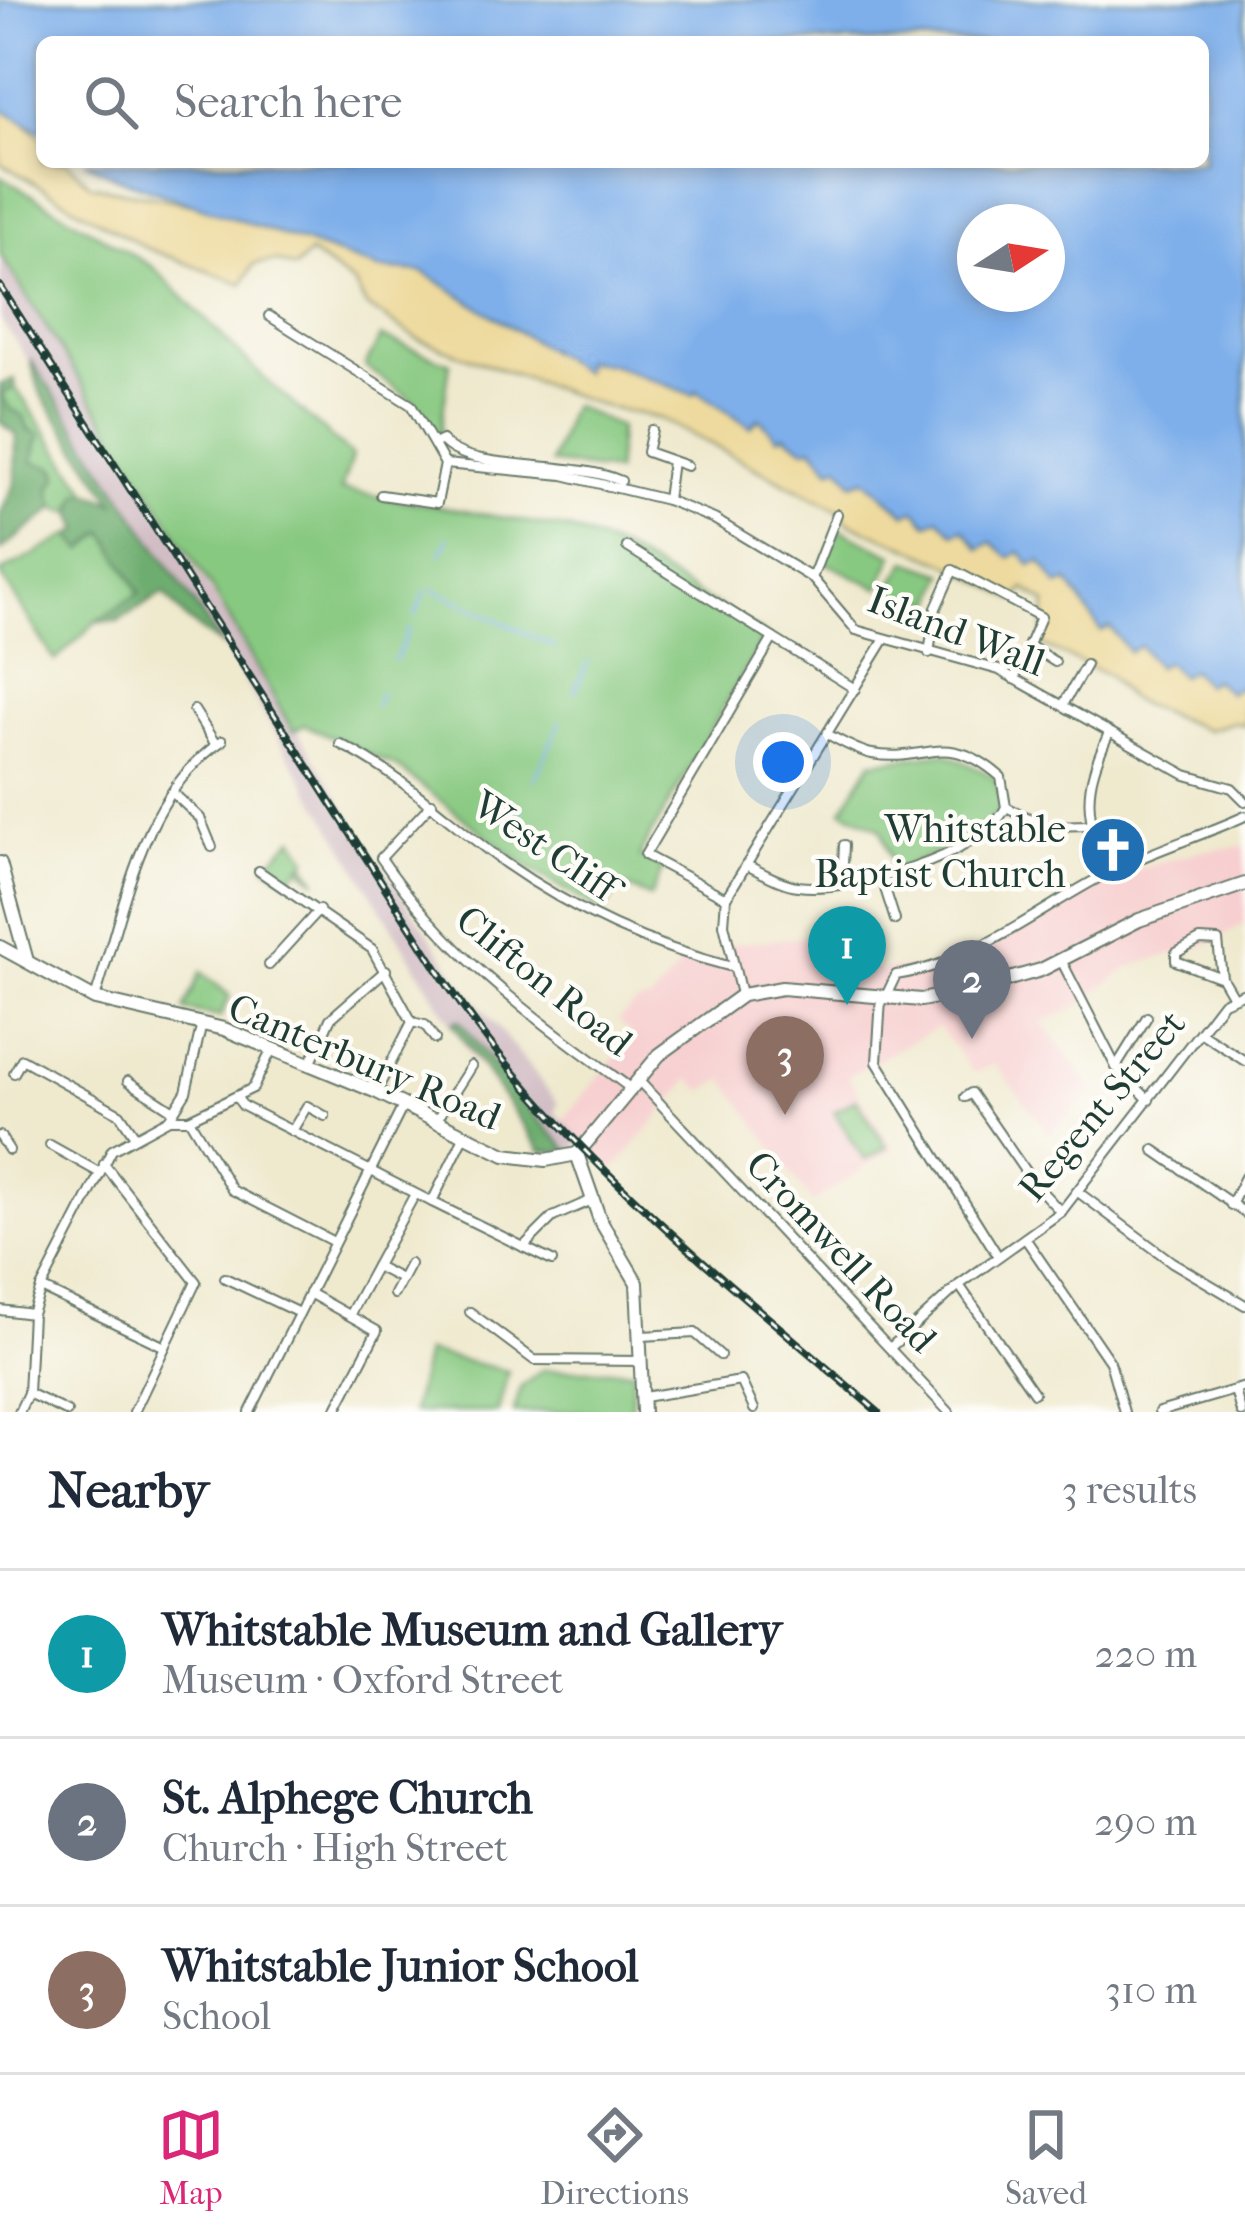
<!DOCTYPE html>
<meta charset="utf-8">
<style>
body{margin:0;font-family:"IM FELL French Canon",serif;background:#f6f6f7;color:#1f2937}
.compass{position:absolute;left:957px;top:204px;width:108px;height:108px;border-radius:50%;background:#fff;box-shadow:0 6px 18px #0003;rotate:78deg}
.you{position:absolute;left:783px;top:762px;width:42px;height:42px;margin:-30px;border:9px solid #fff;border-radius:50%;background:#1a73e8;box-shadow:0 0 0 18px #1a73e833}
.badge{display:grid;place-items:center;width:78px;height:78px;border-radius:50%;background:#db2777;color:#fff;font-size:39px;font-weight:700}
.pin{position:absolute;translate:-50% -99px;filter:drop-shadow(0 3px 6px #0008)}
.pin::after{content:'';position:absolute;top:63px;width:42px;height:36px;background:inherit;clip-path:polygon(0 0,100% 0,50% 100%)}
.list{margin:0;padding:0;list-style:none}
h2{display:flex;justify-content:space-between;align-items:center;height:156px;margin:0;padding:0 48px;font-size:51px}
h2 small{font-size:39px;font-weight:400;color:#747a83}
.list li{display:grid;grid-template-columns:78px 1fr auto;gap:36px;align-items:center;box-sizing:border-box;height:168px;padding:0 48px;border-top:3px solid #e0e1e3}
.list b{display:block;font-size:45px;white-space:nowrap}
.list p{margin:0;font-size:39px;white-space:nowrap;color:#747a83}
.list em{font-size:39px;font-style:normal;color:#747a83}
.icon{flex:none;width:66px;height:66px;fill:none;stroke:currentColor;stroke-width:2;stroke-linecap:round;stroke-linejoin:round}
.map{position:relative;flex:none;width:1245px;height:1412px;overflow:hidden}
.search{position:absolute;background:#fff;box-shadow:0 6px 18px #0003;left:36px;right:36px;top:36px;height:132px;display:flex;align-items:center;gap:30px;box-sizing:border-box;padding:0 42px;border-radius:18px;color:#747a83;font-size:45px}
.sheet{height:660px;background:#fff}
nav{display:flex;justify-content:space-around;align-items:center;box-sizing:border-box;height:168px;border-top:3px solid #e0e1e3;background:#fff;font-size:33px;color:#747a83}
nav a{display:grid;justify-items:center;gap:6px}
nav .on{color:#db2777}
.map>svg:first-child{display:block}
.built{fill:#f7cfd0}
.industrial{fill:#d2bdc5}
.green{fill:#88c981;stroke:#54835a;stroke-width:3}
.forest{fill:#6ead6f;stroke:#467552;stroke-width:3}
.sand{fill:#eeda9e;stroke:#868c69;stroke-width:3}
.water{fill:#7eafea;stroke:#4e768f;stroke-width:3;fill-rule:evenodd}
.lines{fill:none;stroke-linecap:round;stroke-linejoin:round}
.stream{stroke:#7eafea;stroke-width:3}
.street-casing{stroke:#68796a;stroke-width:12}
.secondary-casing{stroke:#68796a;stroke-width:16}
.street{stroke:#fff;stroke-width:8}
.secondary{stroke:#fff;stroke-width:12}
.rail-casing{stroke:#1f3d34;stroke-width:8}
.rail{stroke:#fdfcf7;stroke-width:3;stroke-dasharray:9;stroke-linecap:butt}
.labels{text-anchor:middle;stroke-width:9;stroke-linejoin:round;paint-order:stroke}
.street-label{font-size:39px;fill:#1f3d34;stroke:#fdfcf7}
.poi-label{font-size:39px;fill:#1f3d34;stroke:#fdfcf7;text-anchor:end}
</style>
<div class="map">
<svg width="1245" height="1412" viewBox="0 0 1245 1412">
<rect width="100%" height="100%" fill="#fdfcf7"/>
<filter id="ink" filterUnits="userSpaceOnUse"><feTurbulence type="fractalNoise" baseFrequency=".00833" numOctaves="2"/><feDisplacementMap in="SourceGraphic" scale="24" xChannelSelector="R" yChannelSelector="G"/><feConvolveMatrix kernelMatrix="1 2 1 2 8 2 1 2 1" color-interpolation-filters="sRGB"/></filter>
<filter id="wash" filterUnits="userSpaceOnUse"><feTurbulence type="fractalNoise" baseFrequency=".004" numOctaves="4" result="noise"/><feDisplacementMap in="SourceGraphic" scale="48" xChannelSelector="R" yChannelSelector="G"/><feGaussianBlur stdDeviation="2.7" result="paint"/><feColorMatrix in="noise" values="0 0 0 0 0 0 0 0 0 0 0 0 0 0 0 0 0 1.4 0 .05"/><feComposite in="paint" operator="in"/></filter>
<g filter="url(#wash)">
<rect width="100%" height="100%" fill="#efe9ce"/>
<!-- built -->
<path class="built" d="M1245 846V923L1214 942 1131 966 1076 1007 1042 1022 1094 1091 1050 1135 995 1064 974 1073 938 1027 848 1076 893 1149 812 1203 724 1079 703 1091 690 1079 613 1171 563 1120 633 1036 618 1020 638 1003 651 1001 684 960 732 959 729 944 831 934 876 970 930 967 997 944 1116 876 1200 851Z"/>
<!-- industrial -->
<path class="industrial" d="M0 254 376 857 459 979 558 1103 555 1112 583 1140 570 1152 541 1151 528 1127 470 1055 223 647 0 319Z"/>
<!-- green -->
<g class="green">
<path d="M0 176 153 267 264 378 352 456 341 490 569 529 624 550 765 635 639 856 663 869 650 897 621 885 603 912 526 866 397 767 305 725 293 731 216 595 0 254Z"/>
<path d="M381 337 450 363 440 434 433 432 412 400 365 366Z"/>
<path d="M15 387 88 492 74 504 73 513 55 508 49 493 58 471 32 462 40 438 8 408 2 394Z"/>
<path d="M571 405 619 427 616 472 551 463Z"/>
<path d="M839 529 894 555 879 588 824 562Z"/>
<path d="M105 531 140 594 97 621 55 661 0 573 70 535 84 550Z"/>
<path d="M907 561 945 574 934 603 887 593Z"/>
<path d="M945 753 993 776 1004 803C980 845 935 850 895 871L881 829 842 810 872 762Z"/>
<path d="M294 838 308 859 301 866 306 864 317 881 300 867 288 881 266 865Z"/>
<path d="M201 972 230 996 220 1017 184 1010Z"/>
<path d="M856 1099 887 1147 865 1160 834 1112Z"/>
<path d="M426 1352 508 1371 498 1412H412Z"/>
<path d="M542 1370H633L631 1412H514L521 1387Z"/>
</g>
<!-- forest -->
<g class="forest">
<path d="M30 359 223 647 187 620 164 593 117 621H97L140 593 104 531 83 550 70 535 80 531 73 513 78 495 88 492 115 503 41 394Z"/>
<path d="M14 379 15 387 2 394 9 408 24 416 28 430 40 434 32 462 54 467 58 477 50 489 55 508 0 551V515L15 483 16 434 0 422V385Z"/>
<path d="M459 1020 522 1103 570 1152 541 1151 452 1023Z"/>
</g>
<!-- sand -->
<path class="sand" d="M0 100 42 139V162H67L91 185 217 209 303 205 667 357 1245 665V725L1233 722 1207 730 1155 710 1128 698 1109 676 1042 645 1046 603 1025 589 1016 600 944 562 847 522 840 511 661 419 599 405 418 339 366 306 355 285 310 253 295 268 276 261 254 264 242 284 146 248 0 163Z"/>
<!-- water -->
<path class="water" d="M0 0H1245V693L1237 687 1229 693 1213 679 1206 685 1191 670 1181 676 1166 662 1157 667 1140 646 1129 652 1110 627 1101 631 1068 582 1058 586 1041 561 1031 565 1020 552 1009 558 992 542 980 549 964 529 954 533 939 518 928 524 915 510 906 514 865 479 853 483 839 465 831 469 812 446 805 449 785 435 778 438 759 418 751 427 697 391 693 395 611 364 585 361 583 372 423 272 379 269 118 178 85 162H1203V42H42V132L0 108ZM975 222H1047V294H975Z"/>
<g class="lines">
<!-- stream -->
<g class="stream">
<path d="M441 554 448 538"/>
<path d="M432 589 555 647"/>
<path d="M415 616 425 592"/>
<path d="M395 661 409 629"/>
<path d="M574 692 588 662"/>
<path d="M376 705 380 693"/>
<path d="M534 780 561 721"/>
<path d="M500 813 530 844"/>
<path d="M513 827 521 807"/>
</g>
</g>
</g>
<g filter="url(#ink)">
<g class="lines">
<!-- street casing -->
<g class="street-casing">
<g id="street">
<path d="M269 316 411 405 445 464 437 503 381 495"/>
<path d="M652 430 647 452 687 466"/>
<path d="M436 443 442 440C467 473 573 459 621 481"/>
<path d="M445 464 563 475 667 500 714 519 812 578 856 630 999 670 1186 775 1232 788 1245 801"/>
<path d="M667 500 672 461"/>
<path d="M627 547 855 689"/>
<path d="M812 578 837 514"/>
<path d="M1030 646 1055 662"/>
<path d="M929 653 936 608 953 570 1041 617 1014 679"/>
<path d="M1063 705 1086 665"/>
<path d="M194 710 216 745"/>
<path d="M340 744C403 775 449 823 505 863 575 912 650 946 732 967"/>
<path d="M172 792 200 818 212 847"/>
<path d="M432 803 381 858C449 958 534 1017 630 1088"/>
<path d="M1006 807 1046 826 1090 825"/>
<path d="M746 865C762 872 780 884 798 886 851 893 982 857 1006 807L1001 777C945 728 926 764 872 754 857 751 841 741 827 734"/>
<path d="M259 871 372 949 412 1022 377 1090"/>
<path d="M1109 872C1084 813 1082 791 1109 733"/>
<path d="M882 879 895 920"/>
<path d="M842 883 844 845"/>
<path d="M726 898 645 855 773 638"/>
<path d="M1062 962 1116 1067 1149 1100"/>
<path d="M269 965 319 910"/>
<path d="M1222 978 1176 961V953L1200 940 1218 941 1222 978 1233 997"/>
<path d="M741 994 724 924 726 898 883 642"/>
<path d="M95 998C124 910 141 795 222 741"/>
<path d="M885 998 896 975C974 964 1038 909 1106 874 1150 851 1200 837 1245 816"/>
<path d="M881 999 877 1062 998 1256"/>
<path d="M412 1022 425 1025 435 1039"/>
<path d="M1201 1033 1245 1061"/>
<path d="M311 1062 330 1019 386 970"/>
<path d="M1116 1067 1147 1017"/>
<path d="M14 1073 22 1059 120 1114 135 1136"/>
<path d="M128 1081 174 1111"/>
<path d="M640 1082 949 1412"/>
<path d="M965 1097 971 1093 1032 1181 1061 1212"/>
<path d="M237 1098 243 1106 432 1202"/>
<path d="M169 1119H189L253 1088 272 1049"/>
<path d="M189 1119 232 1190 334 1242"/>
<path d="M436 1121 471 1066"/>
<path d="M292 1131 307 1106 325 1116"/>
<path d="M465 1135 432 1202 552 1261"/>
<path d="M0 1136 9 1150"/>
<path d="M50 1145 100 1173"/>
<path d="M1154 1150 1245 1213"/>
<path d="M104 1164 196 1282 134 1412"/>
<path d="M1078 1192 1172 1262 1245 1305"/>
<path d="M1231 1205 1245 1177"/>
<path d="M1025 1238 1110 1362 1124 1412"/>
<path d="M523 1247 553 1217 592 1200"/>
<path d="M376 1266 401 1279"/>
<path d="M225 1278 299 1313"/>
<path d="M959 1285 1034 1393"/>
<path d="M41 1288 165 1347"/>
<path d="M309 1293 377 1331 335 1412"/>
<path d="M394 1294 410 1264"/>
<path d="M0 1310 32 1314"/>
<path d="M351 1312 415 1194"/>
<path d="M470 1312 534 1360 642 1361"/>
<path d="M642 1336 695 1333 720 1355"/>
<path d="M891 1347 959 1285 1061 1212 1223 1002 1245 993"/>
<path d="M1235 1390 1241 1412"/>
<path d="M28 1393 67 1412"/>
<path d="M644 1397 741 1381 754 1409"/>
<path d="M19 1412 28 1393 32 1314 41 1288 112 1150 169 1119 186 1092 202 1023"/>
<path d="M250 1412 403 1106"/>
<path d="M1159 1412 1245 1387"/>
</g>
</g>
<!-- secondary casing -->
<g class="secondary-casing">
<g id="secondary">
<path d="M0 863 27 961"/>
<path d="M0 947 95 999 224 1029 377 1092 505 1155 546 1160 577 1154"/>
<path d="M577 1154 659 1055 742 995 782 988 921 1000 967 991 1041 970 1139 920 1245 884"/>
<path d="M577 1154 600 1220 637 1283 643 1412"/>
</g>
</g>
<!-- street -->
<use href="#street" class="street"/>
<!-- secondary -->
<use href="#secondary" class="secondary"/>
<!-- rail casing -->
<g class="rail-casing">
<path id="rail" d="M0 286 445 981C559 1152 724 1278 878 1412"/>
</g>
<!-- rail -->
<use href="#rail" class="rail"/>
</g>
</g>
<!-- icons -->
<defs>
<g id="church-disc" transform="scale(3.45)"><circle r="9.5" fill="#1f6fb2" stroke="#fdfcf7"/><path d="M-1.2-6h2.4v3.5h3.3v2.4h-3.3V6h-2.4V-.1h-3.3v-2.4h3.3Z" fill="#fff"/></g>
</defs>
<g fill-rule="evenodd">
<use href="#church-disc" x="1113" y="850"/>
</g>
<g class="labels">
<!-- street labels -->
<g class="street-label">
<text transform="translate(957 630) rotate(21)" y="14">Island Wall</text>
<text transform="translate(545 845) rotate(34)" y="14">West Cliff</text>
<text transform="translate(545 980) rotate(39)" y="14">Clifton Road</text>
<text transform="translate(365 1061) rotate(23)" y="14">Canterbury Road</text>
<text transform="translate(1101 1105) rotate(-50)" y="14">Regent Street</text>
<text transform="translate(842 1251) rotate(47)" y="14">Cromwell Road</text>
</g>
<!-- poi labels -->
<g class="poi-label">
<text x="1066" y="842">Whitstable<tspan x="1066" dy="45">Baptist Church</tspan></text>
</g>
</g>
</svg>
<svg class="compass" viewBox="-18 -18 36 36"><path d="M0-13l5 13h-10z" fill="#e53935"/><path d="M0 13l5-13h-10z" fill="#747a83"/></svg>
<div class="you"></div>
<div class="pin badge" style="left:847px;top:1005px;background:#0f9aa8">1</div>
<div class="pin badge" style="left:972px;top:1039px;background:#6b7280">2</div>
<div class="pin badge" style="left:785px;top:1115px;background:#8d6e63">3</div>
<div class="search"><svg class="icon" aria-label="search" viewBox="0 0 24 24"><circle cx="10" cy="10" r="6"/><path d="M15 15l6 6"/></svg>Search here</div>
</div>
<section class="sheet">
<h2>Nearby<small>3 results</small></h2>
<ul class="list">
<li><span class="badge" style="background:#0f9aa8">1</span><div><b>Whitstable Museum and Gallery</b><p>Museum · Oxford Street</p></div><em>220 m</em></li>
<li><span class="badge" style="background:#6b7280">2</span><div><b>St. Alphege Church</b><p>Church · High Street</p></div><em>290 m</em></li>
<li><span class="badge" style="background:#8d6e63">3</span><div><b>Whitstable Junior School</b><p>School</p></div><em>310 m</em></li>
</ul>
</section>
<nav>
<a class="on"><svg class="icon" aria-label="map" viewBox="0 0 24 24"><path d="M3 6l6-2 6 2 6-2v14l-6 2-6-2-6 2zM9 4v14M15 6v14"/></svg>Map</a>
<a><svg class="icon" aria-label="directions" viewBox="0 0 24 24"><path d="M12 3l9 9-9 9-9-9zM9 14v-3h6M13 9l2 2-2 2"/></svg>Directions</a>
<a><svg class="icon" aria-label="saved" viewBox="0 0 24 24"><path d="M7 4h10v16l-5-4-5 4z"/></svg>Saved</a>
</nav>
